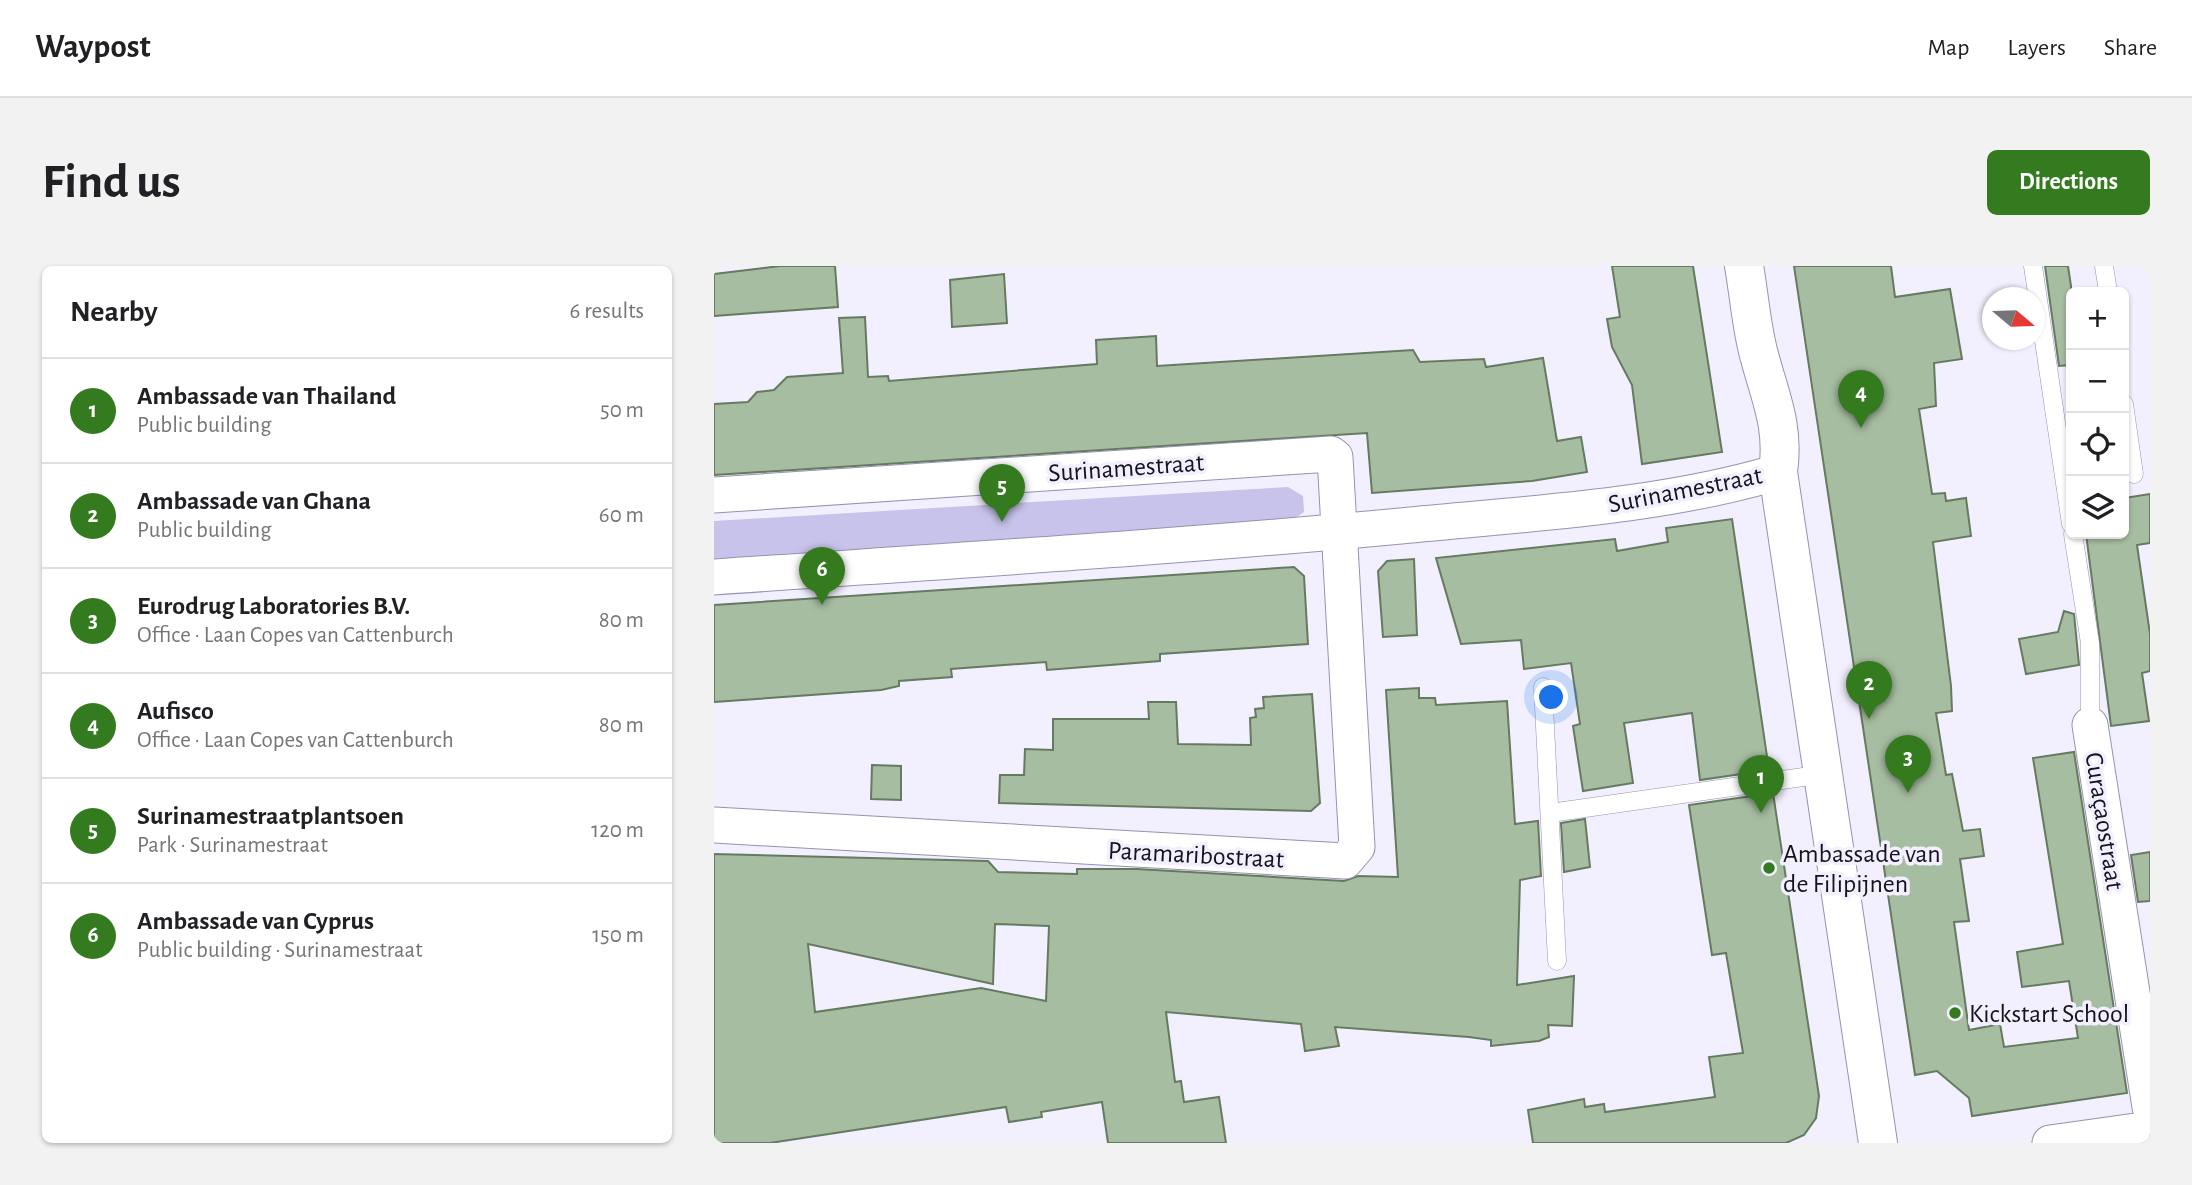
<!DOCTYPE html>
<meta charset="utf-8">
<style>
body{margin:0;font-family:"Alegreya Sans",sans-serif;background:#f2f2f2;color:#202124}
.controls{position:absolute;right:21px;top:21px;display:grid;overflow:hidden;border-radius:10px;box-shadow:0 2px 5px #0004}
.controls button{width:63px;height:63px;display:grid;place-items:center;padding:0;border:0;border-bottom:2px solid #e0e0e0;background:#fff;color:#202124;font:35px sans-serif}
.compass{position:absolute;left:1268px;top:21px;width:63px;height:63px;border-radius:50%;background:#fff;box-shadow:0 2px 5px #0004;rotate:109deg}
.you{position:absolute;left:838px;top:432px;width:24px;height:24px;margin:-18px;border:5px solid #fff;border-radius:50%;background:#1a73e8;box-shadow:0 0 0 10px #1a73e833}
.badge{display:grid;place-items:center;width:46px;height:46px;border-radius:50%;background:#347a1e;color:#fff;font-size:23px;font-weight:700}
.pin{position:absolute;translate:-50% -58px;filter:drop-shadow(0 2px 4px #0008)}
.pin::after{content:'';position:absolute;top:37px;width:24px;height:21px;background:inherit;clip-path:polygon(0 0,100% 0,50% 100%)}
.list{margin:0;padding:0;list-style:none}
h2{display:flex;justify-content:space-between;align-items:center;height:91px;margin:0;padding:0 28px;font-size:30px}
h2 small{font-size:23px;font-weight:400;color:#757577}
.list li{display:grid;grid-template-columns:46px 1fr auto;gap:21px;align-items:center;box-sizing:border-box;height:105px;padding:0 28px;border-top:2px solid #e0e0e0}
.list b{display:block;font-size:26px;white-space:nowrap}
.list p{margin:0;font-size:23px;white-space:nowrap;color:#757577}
.list em{font-size:23px;font-style:normal;color:#757577}
.icon{flex:none;width:38px;height:38px;fill:none;stroke:currentColor;stroke-width:2;stroke-linecap:round;stroke-linejoin:round}
.map{position:relative;flex:none;width:1436px;height:877px;overflow:hidden;border-radius:10px}
header{display:flex;align-items:center;gap:42px;box-sizing:border-box;height:98px;padding:0 35px;background:#fff;border-bottom:2px solid #e0e0e0}
header strong{font-size:33px}
nav{display:flex;gap:38px;margin-inline-start:auto;font-size:24px}
.intro{display:flex;align-items:center;justify-content:space-between;box-sizing:border-box;height:168px;padding:0 42px}
h1{margin:0;font-size:49px}
.button{padding:18px 32px;border-radius:10px;background:#347a1e;color:#fff;font-size:24px;font-weight:700}
main{display:flex;gap:42px;padding:0 42px}
aside{flex:1;background:#fff;border-radius:10px;box-shadow:0 2px 5px #0004}
.map>svg:first-child{display:block}
.green{fill:#c7c3ea}
.building{fill:#a7bda1;stroke:#657a60;stroke-width:2;fill-rule:evenodd}
.lines{fill:none;stroke-linecap:round;stroke-linejoin:round}
.service-casing{stroke:#9592b1;stroke-width:19}
.minor-casing{stroke:#9592b1;stroke-width:37}
.secondary-casing{stroke:#9592b1;stroke-width:40}
.service{stroke:#fff;stroke-width:18}
.minor{stroke:#fff;stroke-width:35}
.secondary{stroke:#fff;stroke-width:38}
.poi-dot{fill:#347a1e;stroke:#f2f0fe;stroke-width:2.5}
.labels{text-anchor:middle;stroke-width:7;stroke-linejoin:round;paint-order:stroke}
.street-label{font-size:26px;fill:#15131f;stroke:#f2f0fe}
.poi-label{font-size:26px;fill:#15131f;stroke:#f2f0fe;text-anchor:start}
</style>
<header>
<strong>Waypost</strong>
<nav><a>Map</a><a>Layers</a><a>Share</a></nav>
</header>
<div class="intro"><h1>Find us</h1><a class="button">Directions</a></div>
<main>
<aside>
<h2>Nearby<small>6 results</small></h2>
<ul class="list">
<li><span class="badge">1</span><div><b>Ambassade van Thailand</b><p>Public building</p></div><em>50 m</em></li>
<li><span class="badge">2</span><div><b>Ambassade van Ghana</b><p>Public building</p></div><em>60 m</em></li>
<li><span class="badge">3</span><div><b>Eurodrug Laboratories B.V.</b><p>Office · Laan Copes van Cattenburch</p></div><em>80 m</em></li>
<li><span class="badge">4</span><div><b>Aufisco</b><p>Office · Laan Copes van Cattenburch</p></div><em>80 m</em></li>
<li><span class="badge">5</span><div><b>Surinamestraatplantsoen</b><p>Park · Surinamestraat</p></div><em>120 m</em></li>
<li><span class="badge">6</span><div><b>Ambassade van Cyprus</b><p>Public building · Surinamestraat</p></div><em>150 m</em></li>
</ul>
</aside>
<div class="map">
<svg width="1436" height="877" viewBox="0 0 1436 877">
<rect width="100%" height="100%" fill="#f2f0fe"/>
<!-- green -->
<path class="green" d="M574 221 589 230 590 246 574 257 0 293V255Z"/>
<!-- building -->
<g class="building">
<path d="M66 0H121L124 41 0 50V8Z"/>
<path d="M898 0H979L1008 186 928 198 918 119 898 81 893 53 906 51Z"/>
<path d="M1080 0H1177L1181 31 1236 23 1248 93 1220 97 1222 140 1205 143 1218 228 1231 227 1232 235 1252 232 1257 270 1219 276 1237 420 1238 445 1222 447 1232 509 1238 508 1249 565 1266 563 1270 590 1246 593 1255 655 1240 656 1255 764 1286 758 1290 781 1364 772 1355 715 1308 721 1303 686 1349 678 1319 492 1360 486 1413 827 1258 850 1255 832 1223 805 1201 809Z"/>
<path d="M1331 0H1354L1357 20V99L1345 100Z"/>
<path d="M290 8 293 57 238 61 236 14Z"/>
<path d="M151 51 154 111 174 110 175 115 383 98 382 74 442 70 443 100 699 84 706 96 770 93 772 101 829 92 843 175 867 171 873 206 818 215 658 227 653 167 0 209V138L34 136 43 126 60 124 73 111 129 107 125 52Z"/>
<path d="M1436 228V277L1423 279 1436 368V405L1428 407 1435 455 1397 460 1372 268H1410V232Z"/>
<path d="M1018 253 1055 504 986 514 978 447 910 457 919 517 869 525 859 460 866 458 857 397 810 403 807 374 747 378 722 292 901 273 903 285 954 276 952 262Z"/>
<path d="M700 293 703 369 669 371 664 305 673 295Z"/>
<path d="M580 301 590 310 594 378 446 388V395L333 404 332 396 237 403 238 411 185 415V420L167 424 0 436V339Z"/>
<path d="M1350 345 1360 348 1365 399 1312 408 1305 373 1344 366Z"/>
<path d="M705 422V432H721L722 439 793 435 801 558 824 555 827 610 806 614 803 719 860 710 858 760 834 759 835 771 825 775 777 780V774L755 771 621 761 625 780 591 785 587 758 452 746 461 816 467 815 470 836 505 831 512 877H394L388 836 327 846 328 851 295 856 292 841 56 877H0V588L274 595 284 606 363 608V603H423L630 615 644 610 684 611 672 424ZM281 658 335 660 332 735 267 722 101 746 94 678 279 718Z"/>
<path d="M598 428 606 537 597 545 285 537 286 509H310L311 483 339 484V453H435L434 436H462L464 478 537 479 536 452 542 451 541 443 550 442 549 431Z"/>
<path d="M158 499 187 500V534L157 533Z"/>
<path d="M1059 527 1105 830 1102 852 1090 869 1072 877H819L814 844 870 833 871 841 890 838 891 846 1001 831 995 791 1029 787 1012 687 998 689 975 539Z"/>
<path d="M871 553 876 601 850 606 847 557Z"/>
<path d="M1436 586V635L1424 636 1417 589Z"/>
</g>
<g class="lines">
<!-- service casing -->
<g class="service-casing">
<g id="service">
<path d="M1319 0 1357 258"/>
<path d="M1390 0 1394 26"/>
<path d="M1410 138 1420 208"/>
<path d="M1359 268 1376 377V459"/>
<path d="M829 421 843 695"/>
<path d="M836 547 1110 508"/>
</g>
</g>
<!-- minor casing -->
<g class="minor-casing">
<g id="minor">
<path d="M0 229 617 188 621 191 643 581 631 595 0 559"/>
<path d="M0 311C232 295 465 281 697 259 819 247 946 241 1064 206"/>
<path d="M1376 459 1436 841"/>
<path d="M1336 877 1436 863"/>
</g>
</g>
<!-- secondary casing -->
<g class="secondary-casing">
<path id="secondary" d="M1030 0C1035 28 1037 57 1044 85 1055 129 1071 159 1064 206L1164 877"/>
</g>
<!-- service -->
<use href="#service" class="service"/>
<!-- minor -->
<use href="#minor" class="minor"/>
<!-- secondary -->
<use href="#secondary" class="secondary"/>
</g>
<!-- markers -->
<g class="poi-dot">
<circle cx="1055" cy="602" r="7"/>
<circle cx="1241" cy="747" r="7"/>
</g>
<g class="labels">
<!-- street labels -->
<g class="street-label">
<text transform="translate(412 201) rotate(-4)" y="9">Surinamestraat</text>
<text transform="translate(971 223) rotate(-11)" y="9">Surinamestraat</text>
<text transform="translate(1391 555) rotate(81)" y="9">Curaçaostraat</text>
<text transform="translate(482 588) rotate(3)" y="9">Paramaribostraat</text>
</g>
<!-- poi labels -->
<g class="poi-label">
<text x="1069" y="596">Ambassade van<tspan x="1069" dy="30">de Filipijnen</tspan></text>
<text x="1255" y="756">Kickstart School</text>
</g>
</g>
</svg>
<div class="controls">
<button>+</button>
<button>−</button>
<button><svg class="icon" aria-label="locate" viewBox="0 0 24 24"><circle cx="12" cy="12" r="6"/><path d="M12 2v4M12 18v4M2 12h4M18 12h4"/></svg></button>
<button><svg class="icon" aria-label="layers" viewBox="0 0 24 24"><path d="M12 4l9 5-9 5-9-5zM3 14l9 5 9-5"/></svg></button>
</div>
<svg class="compass" viewBox="-18 -18 36 36"><path d="M0-13l5 13h-10z" fill="#e53935"/><path d="M0 13l5-13h-10z" fill="#757577"/></svg>
<div class="you"></div>
<div class="pin badge" style="left:1047px;top:547px">1</div>
<div class="pin badge" style="left:1155px;top:453px">2</div>
<div class="pin badge" style="left:1194px;top:527px">3</div>
<div class="pin badge" style="left:1147px;top:162px">4</div>
<div class="pin badge" style="left:288px;top:256px">5</div>
<div class="pin badge" style="left:108px;top:339px">6</div>
</div>
</main>
